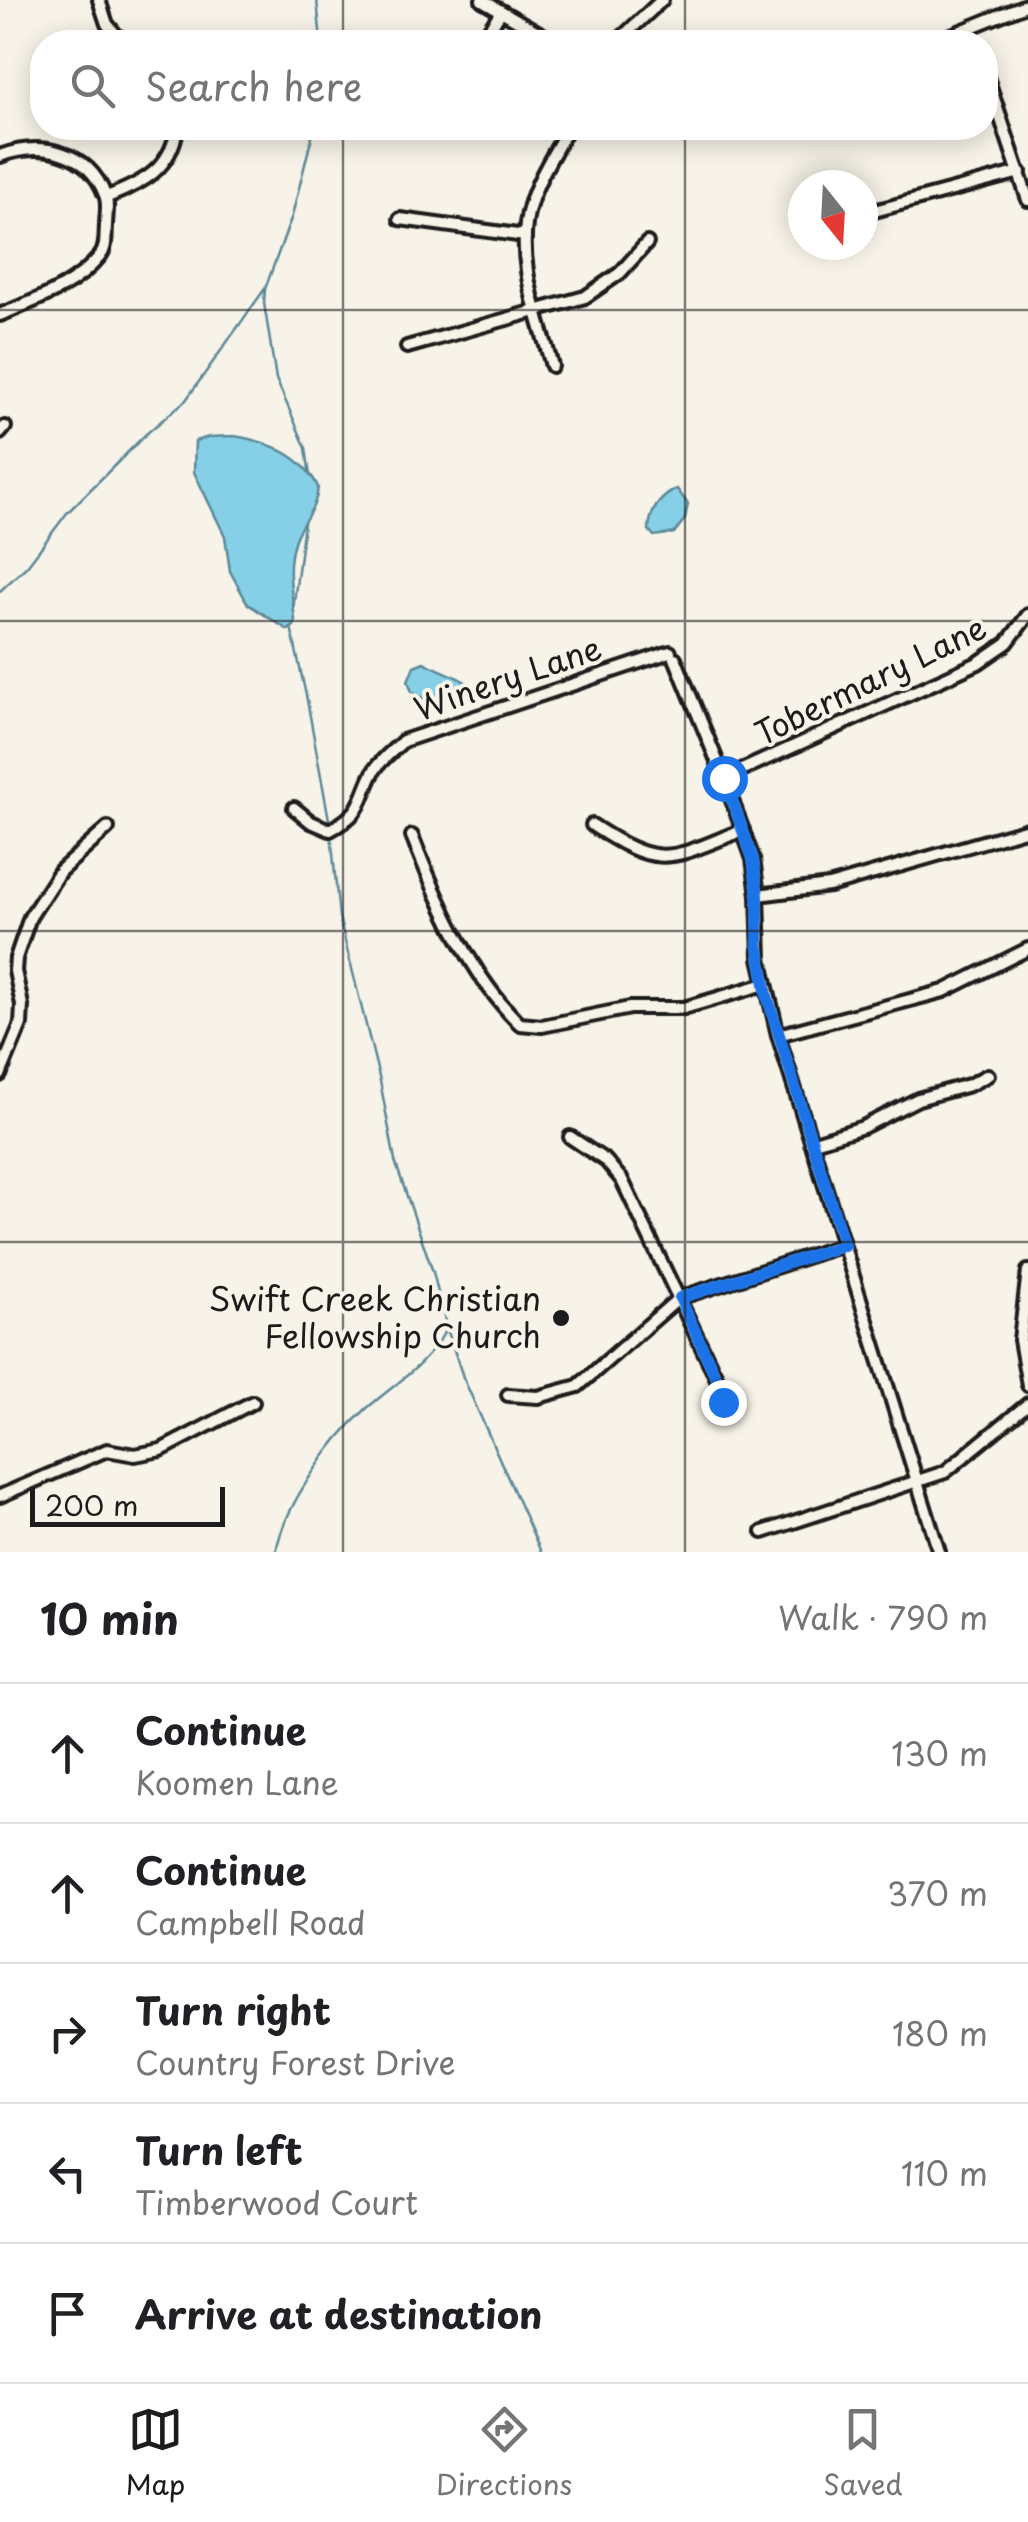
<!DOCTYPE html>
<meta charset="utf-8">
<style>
body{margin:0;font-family:"Playpen Sans",sans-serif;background:#f2f2f2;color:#202124}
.compass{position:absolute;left:788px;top:170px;width:90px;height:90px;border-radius:50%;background:#fff;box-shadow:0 5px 25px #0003;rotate:162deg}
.scale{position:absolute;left:30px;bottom:25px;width:195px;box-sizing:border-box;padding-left:10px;border:5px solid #1c1c1c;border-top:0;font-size:28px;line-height:35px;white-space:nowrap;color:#1c1c1c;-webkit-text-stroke:8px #f7f3e8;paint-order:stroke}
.stop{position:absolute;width:30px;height:30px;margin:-22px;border:8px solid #1a73e8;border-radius:50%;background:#fff}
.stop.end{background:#1a73e8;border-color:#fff;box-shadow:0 2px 10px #0008}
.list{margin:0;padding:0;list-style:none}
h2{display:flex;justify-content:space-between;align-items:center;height:130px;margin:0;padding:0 40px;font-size:42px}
h2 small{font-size:32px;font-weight:400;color:#757577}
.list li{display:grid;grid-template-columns:65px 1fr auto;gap:30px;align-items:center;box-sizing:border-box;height:140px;padding:0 40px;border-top:2px solid #e0e0e0}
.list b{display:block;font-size:38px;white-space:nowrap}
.list p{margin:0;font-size:32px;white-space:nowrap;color:#757577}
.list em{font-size:32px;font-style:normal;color:#757577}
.icon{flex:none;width:55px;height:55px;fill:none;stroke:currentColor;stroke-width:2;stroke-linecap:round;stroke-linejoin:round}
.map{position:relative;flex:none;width:1028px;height:1552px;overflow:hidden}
.search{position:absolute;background:#fff;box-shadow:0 5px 25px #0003;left:30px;right:30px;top:30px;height:110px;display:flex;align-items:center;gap:25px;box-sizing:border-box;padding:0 35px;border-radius:40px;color:#757577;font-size:38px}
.sheet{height:830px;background:#fff}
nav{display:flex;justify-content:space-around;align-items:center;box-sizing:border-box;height:140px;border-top:2px solid #e0e0e0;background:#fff;font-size:28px;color:#757577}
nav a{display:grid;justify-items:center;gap:5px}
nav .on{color:#1c1c1c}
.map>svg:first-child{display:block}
.water{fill:#86d0e7;stroke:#5c8896;stroke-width:2.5}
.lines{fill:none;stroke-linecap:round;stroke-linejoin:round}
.stream{stroke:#5c8896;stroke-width:2.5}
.minor-casing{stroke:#1c1c1c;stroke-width:18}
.minor{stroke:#f7f3e8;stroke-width:10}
.route{stroke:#1a73e8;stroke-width:12}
.grid{fill:none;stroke:#1c1c1c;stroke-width:2.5;stroke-opacity:0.55}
.poi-dot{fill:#1c1c1c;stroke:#f7f3e8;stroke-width:4}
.labels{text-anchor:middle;stroke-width:8;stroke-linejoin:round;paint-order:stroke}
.street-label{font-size:32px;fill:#1c1c1c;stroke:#f7f3e8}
.poi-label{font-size:32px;fill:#1c1c1c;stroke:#f7f3e8;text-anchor:end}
</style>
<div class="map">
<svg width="1028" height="1552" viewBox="0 0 1028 1552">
<rect width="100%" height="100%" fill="#f7f3e8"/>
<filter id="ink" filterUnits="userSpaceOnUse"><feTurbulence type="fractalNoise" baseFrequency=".01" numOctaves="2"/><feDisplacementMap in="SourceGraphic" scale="20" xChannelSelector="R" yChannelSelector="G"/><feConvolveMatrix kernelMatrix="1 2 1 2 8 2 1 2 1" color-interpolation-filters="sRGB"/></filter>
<g filter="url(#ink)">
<!-- water -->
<g class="water">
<path d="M234 436C267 441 303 455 318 487 317 509 302 520 295 539 285 568 292 591 295 620L294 626 288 630 248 604 230 571 225 536 194 472 195 441 209 437Z"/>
<path d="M677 489 688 504 685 519 674 533 654 536 649 530C650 511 660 497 677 489Z"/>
<path d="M424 662C438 670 463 678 473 687L430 702 412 692 408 681 414 666Z"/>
</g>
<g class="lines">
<!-- stream -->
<g class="stream">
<path d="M317 0 321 42"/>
<path d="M310 476 306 448 276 379 264 303 265 289 292 216 314 128"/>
<path d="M0 591 27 566 67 513 146 434 186 400 264 290"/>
<path d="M293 610 304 523"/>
<path d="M291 627 307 700 330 825"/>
<path d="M331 833 339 917 380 1081 395 1161 433 1272 447 1329 463 1377 541 1552"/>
<path d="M276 1552C284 1506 331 1441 365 1410 394 1384 428 1365 446 1329"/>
</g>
<!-- minor casing -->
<g class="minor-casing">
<g id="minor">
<path d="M99 0 107 24 122 42"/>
<path d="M482 0 555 42"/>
<path d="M481 42 500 13"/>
<path d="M617 42 662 0"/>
<path d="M934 42 1028 4"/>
<path d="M986 74 1028 200"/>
<path d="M0 156C40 141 88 150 105 195 109 203 106 216 106 226 105 236 107 248 100 256 75 287 36 300 0 315"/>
<path d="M107 197C143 183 171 169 177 128"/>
<path d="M863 214 1020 172"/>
<path d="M400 219 525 236"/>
<path d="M407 347 585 297 620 273 647 243"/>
<path d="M552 366C538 315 514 258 530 205 538 178 555 152 568 128"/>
<path d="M0 433 5 427"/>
<path d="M675 658 724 778 753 859 758 895 760 958 778 1035 939 1552"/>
<path d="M724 778 978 663 1007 643 1028 615"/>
<path d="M294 808 311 822 330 830C365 811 358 802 374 771 380 760 394 750 403 741L670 652"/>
<path d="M592 825C662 871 669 859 743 830"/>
<path d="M412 836C437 899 471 977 520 1024L542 1026 630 1008H684L765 984"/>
<path d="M758 895 829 886 1028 829"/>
<path d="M778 1035 944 991 1028 949"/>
<path d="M0 1075 21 1024 22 1005 15 971 16 958 30 917 60 871 108 828"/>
<path d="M570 1137 606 1161 622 1180 720 1385 723 1401"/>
<path d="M811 1143 863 1127 918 1099 969 1085 988 1075"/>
<path d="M1028 1271 1020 1340 1028 1385"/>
<path d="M508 1395 538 1397 578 1386 679 1298 843 1245"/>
<path d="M0 1496 107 1450 135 1455 161 1450 253 1402"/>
<path d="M763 1532 945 1472 1028 1404"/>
</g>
</g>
<!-- minor -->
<use href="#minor" class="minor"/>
</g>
</g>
<g class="lines" filter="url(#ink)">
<!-- route -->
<path class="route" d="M723 1402 720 1386 680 1298 844 1245 767 996 758 943V896L753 859 724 778"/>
</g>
<!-- grid -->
<path class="grid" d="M343 0V42M685 0V42M343 128V1552M685 128V1552M0 310H1028M0 621H1028M0 931H1028M0 1242H1028"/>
<!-- markers -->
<circle class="poi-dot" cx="561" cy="1318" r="10"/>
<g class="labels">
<!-- street labels -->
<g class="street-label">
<text transform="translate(508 679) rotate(-19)" y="11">Winery Lane</text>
<text transform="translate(871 681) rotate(-26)" y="11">Tobermary Lane</text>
</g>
<!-- poi labels -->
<g class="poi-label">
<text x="541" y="1311">Swift Creek Christian<tspan x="541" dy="37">Fellowship Church</tspan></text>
</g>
</g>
</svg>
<svg class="compass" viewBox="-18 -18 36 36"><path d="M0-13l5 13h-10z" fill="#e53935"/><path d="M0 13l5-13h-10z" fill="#757577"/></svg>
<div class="scale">200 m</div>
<div class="stop" style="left:724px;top:778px"></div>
<div class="stop end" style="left:723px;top:1402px"></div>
<div class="search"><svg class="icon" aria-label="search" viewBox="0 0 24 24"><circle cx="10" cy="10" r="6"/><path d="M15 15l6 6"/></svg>Search here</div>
</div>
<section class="sheet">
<h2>10 min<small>Walk · 790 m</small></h2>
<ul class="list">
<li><svg class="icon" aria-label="ahead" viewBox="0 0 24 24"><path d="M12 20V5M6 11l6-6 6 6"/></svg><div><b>Continue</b><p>Koomen Lane</p></div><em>130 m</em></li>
<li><svg class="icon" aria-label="ahead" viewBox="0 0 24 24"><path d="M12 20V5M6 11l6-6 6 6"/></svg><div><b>Continue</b><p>Campbell Road</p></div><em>370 m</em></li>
<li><svg class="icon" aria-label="right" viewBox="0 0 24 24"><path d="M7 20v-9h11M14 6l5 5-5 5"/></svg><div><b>Turn right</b><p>Country Forest Drive</p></div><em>180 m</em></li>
<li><svg class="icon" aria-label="left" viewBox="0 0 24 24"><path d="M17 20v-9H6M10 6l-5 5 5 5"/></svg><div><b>Turn left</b><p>Timberwood Court</p></div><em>110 m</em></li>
<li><svg class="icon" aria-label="arrive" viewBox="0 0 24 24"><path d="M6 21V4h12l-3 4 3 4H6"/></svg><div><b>Arrive at destination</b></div></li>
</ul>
</section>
<nav>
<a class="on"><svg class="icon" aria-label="map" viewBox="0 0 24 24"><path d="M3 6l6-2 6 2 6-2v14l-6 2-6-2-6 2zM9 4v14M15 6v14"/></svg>Map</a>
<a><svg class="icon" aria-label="directions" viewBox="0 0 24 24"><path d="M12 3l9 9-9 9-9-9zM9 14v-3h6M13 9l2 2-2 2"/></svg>Directions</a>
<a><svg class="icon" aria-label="saved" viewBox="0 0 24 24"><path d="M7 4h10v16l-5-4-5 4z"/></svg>Saved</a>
</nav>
